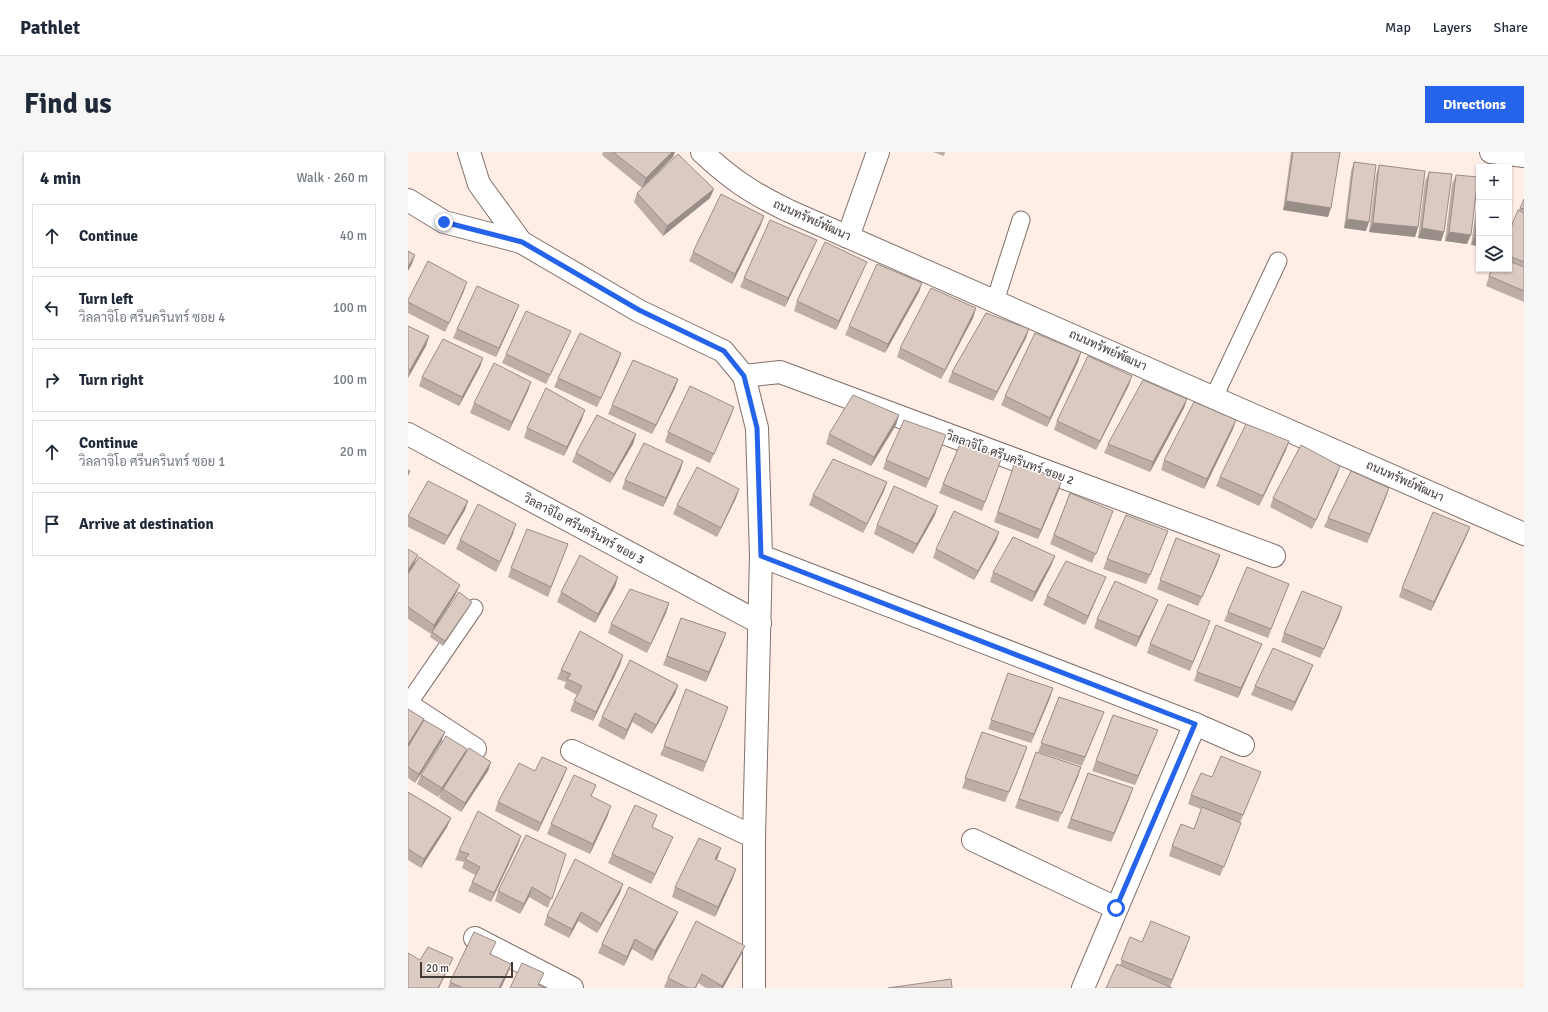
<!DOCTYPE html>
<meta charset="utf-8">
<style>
body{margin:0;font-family:Signika,Sarabun,sans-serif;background:#f6f6f7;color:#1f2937}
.controls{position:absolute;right:12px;top:12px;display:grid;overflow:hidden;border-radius:0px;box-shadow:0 1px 3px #0004}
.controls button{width:36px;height:36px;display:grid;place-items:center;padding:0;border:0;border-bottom:1px solid #e0e1e3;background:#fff;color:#1f2937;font:20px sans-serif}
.scale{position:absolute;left:12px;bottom:10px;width:93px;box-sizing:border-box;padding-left:4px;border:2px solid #413a37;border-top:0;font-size:11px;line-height:14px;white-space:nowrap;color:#413a37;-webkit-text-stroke:3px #fff;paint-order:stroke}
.stop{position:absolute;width:12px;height:12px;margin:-9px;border:3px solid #2563eb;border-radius:50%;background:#fff}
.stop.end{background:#2563eb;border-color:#fff;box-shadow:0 1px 4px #0008}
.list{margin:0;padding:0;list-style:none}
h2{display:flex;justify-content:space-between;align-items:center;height:52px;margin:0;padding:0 16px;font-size:17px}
h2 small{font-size:13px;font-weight:400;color:#747a83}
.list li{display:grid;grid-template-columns:26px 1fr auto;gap:12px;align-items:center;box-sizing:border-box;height:64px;margin:0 8px 8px;padding:0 8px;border:1px solid #e0e1e3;border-radius:0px}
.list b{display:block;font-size:15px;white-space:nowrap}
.list p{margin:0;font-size:13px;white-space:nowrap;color:#747a83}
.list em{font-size:13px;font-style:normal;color:#747a83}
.icon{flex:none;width:22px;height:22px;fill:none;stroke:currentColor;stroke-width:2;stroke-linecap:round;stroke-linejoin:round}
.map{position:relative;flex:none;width:1116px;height:836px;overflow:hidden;border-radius:0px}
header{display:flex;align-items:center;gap:24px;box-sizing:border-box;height:56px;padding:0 20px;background:#fff;border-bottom:1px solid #e0e1e3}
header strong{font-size:19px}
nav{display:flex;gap:22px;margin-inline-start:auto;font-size:14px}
.intro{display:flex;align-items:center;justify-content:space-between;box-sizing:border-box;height:96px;padding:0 24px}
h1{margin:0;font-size:28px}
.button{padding:10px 18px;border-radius:0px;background:#2563eb;color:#fff;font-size:14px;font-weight:700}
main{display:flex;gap:24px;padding:0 24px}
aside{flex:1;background:#fff;border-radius:0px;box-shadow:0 1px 3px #0004}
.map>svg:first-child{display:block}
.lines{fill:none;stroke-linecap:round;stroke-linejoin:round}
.lane-casing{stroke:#80716b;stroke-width:19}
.street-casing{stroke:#80716b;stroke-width:24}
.secondary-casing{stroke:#80716b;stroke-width:24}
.lane{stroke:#fff;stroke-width:17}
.street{stroke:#fff;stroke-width:22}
.secondary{stroke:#fff;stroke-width:22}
.wall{fill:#bcaea7}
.shaded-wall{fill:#998d88}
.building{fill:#dbcac2;stroke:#998d88}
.route{stroke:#2563eb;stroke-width:5}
.labels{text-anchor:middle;stroke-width:3;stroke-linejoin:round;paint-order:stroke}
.street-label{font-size:12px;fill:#413a37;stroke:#fff}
</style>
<header>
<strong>Pathlet</strong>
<nav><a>Map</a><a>Layers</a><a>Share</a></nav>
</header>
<div class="intro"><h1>Find us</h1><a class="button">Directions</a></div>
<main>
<aside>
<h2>4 min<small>Walk · 260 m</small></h2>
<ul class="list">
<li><svg class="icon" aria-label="ahead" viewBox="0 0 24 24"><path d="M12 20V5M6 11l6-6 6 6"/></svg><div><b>Continue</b></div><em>40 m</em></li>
<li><svg class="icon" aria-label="left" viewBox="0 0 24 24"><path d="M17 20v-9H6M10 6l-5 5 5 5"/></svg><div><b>Turn left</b><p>วิลลาจิโอ ศรีนครินทร์ ซอย 4</p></div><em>100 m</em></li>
<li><svg class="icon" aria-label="right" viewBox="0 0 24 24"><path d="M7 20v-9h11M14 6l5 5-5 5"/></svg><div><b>Turn right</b></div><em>100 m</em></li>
<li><svg class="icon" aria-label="ahead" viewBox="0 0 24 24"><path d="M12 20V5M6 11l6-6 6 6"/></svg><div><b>Continue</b><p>วิลลาจิโอ ศรีนครินทร์ ซอย 1</p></div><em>20 m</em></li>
<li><svg class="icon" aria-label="arrive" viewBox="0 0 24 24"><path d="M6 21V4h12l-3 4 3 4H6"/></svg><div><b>Arrive at destination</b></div></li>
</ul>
</aside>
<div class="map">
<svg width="1116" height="836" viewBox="0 0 1116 836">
<rect width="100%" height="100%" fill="#ffede6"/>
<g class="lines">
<!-- lane casing -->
<g class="lane-casing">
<g id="lane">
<path d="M587 149 613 68"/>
<path d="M806 245 870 109"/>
<path d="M0 552 66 456"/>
</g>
</g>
<!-- street casing -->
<g class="street-casing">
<g id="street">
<path d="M61 0 71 32 113 90 231 159 315 199 336 224 349 276 353 404 346 685V836"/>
<path d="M1083 0 1116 4"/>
<path d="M0 48 36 70 113 90"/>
<path d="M440 85 470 0"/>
<path d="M336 224 372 220 866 404"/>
<path d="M0 282 352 471"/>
<path d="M353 404 787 572 835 593"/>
<path d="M0 553 67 597"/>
<path d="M164 599 346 685"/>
<path d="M565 688 708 756"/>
<path d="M67 786 164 836"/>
<path d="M675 836 787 572"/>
</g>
</g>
<!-- secondary casing -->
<g class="secondary-casing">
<path id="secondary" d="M294 0C324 28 344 41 381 59L1116 382"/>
</g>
<!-- lane -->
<use href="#lane" class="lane"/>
<!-- street -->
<use href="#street" class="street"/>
<!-- secondary -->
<use href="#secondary" class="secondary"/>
</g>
<!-- wall -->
<g class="wall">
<path d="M195 0H267L265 5 234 36 194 3Z"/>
<path d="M525 0H537L536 4Z"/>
<path d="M883 0H932L920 65 875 58Z"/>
<path d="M946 10 958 79 936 76 943 19Z"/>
<path d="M971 13 1010 75 1007 85 961 80 968 23Z"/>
<path d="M1021 20 1036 80 1033 89 1010 86 1017 29Z"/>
<path d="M1048 23 1059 92 1037 89 1044 32Z"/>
<path d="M1071 35V94L1063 93Z"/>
<path d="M229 41 302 46 255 84 226 50Z"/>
<path d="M1116 47V150L1078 134 1081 124 1101 117V80Z"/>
<path d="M353 73 324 132 281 109 285 100Z"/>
<path d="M405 97 377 155 332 135 336 126Z"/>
<path d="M455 119 428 178 386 159 389 149Z"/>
<path d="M514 131 511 140 477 201 437 183 441 174Z"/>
<path d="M56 139 37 180 0 161V148Z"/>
<path d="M568 156 565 166 533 227 489 205 492 196Z"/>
<path d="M107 163 88 205 45 186 49 177Z"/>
<path d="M0 174 21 184 18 194 0 226Z"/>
<path d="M621 177 618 186 585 249 540 230 544 220Z"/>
<path d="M159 188 138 232 94 211 98 202Z"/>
<path d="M673 200 670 210 639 275 593 253 597 244Z"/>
<path d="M213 201 210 210 189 255 146 235 150 226Z"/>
<path d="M75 206 72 215 51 254 11 234 14 225Z"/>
<path d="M270 227 267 236 244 282 200 262 204 253Z"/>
<path d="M123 230 120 239 101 279 62 261 66 251Z"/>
<path d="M721 233 688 298 646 278 649 269Z"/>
<path d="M779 247 776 256 742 320 696 301 700 292Z"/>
<path d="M326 255 302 311 257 290 260 280Z"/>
<path d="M491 263 488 273 463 314 418 292 421 282Z"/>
<path d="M174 267 156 304 116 286 119 276Z"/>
<path d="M828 268 825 277 796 337 753 318 756 308Z"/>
<path d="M228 282 225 292 202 331 164 310 168 301Z"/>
<path d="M881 289 878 298 851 354 808 334 812 325Z"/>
<path d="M535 293 518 336 475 317 478 308Z"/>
<path d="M594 305 574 359 531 341 535 332Z"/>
<path d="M275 309 272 319 255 355 214 337 217 328Z"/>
<path d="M607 310 651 338 630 387 586 370Z"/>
<path d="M929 323 904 377 862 355 865 346Z"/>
<path d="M479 330 476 339 455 381 401 353 405 343Z"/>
<path d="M331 337 328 346 309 385 265 362 269 353Z"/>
<path d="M662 341 702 368 684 411 642 392Z"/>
<path d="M978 345 959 391 916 375 920 366Z"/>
<path d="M60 349 57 358 36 393 0 375V364Z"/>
<path d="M527 363 505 402 466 382 469 373Z"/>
<path d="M108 372 88 420 48 397 52 388Z"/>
<path d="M1062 375 1058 385 1023 459 991 445 994 436Z"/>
<path d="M760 379 738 432 695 417 699 407Z"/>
<path d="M591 380 588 389 566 428 525 406 528 397Z"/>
<path d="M768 386 812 403 809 412 790 454 749 437Z"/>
<path d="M160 392 140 445 100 425 103 416Z"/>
<path d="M0 397 7 411 52 433 48 442 31 469 62 454 35 494 22 485 23 482 0 467Z"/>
<path d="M647 404 643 414 624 450 582 430 585 420Z"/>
<path d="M210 425 207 435 187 471 149 450 153 440Z"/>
<path d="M881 432 860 486 816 469 820 460Z"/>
<path d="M694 434 677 473 635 453 639 444Z"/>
<path d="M261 451 258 461 239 501 200 481 203 472Z"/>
<path d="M934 455 912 506 873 490 876 481Z"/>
<path d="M746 457 728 495 686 476 689 467Z"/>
<path d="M273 466 318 481 298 530 255 513Z"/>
<path d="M802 469 782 519 739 501 742 492Z"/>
<path d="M854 492 830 546 786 529 789 520Z"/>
<path d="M215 503 212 513 185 569 162 559 166 549 169 543 156 536 158 530 149 527 153 518Z"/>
<path d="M905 513 901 523 884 559 843 543 847 534Z"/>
<path d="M600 521 642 546 623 591 580 577Z"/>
<path d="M270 533 267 542 244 582 224 570 216 588 190 574 194 565Z"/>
<path d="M651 545 696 560 674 614 630 600Z"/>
<path d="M0 557 16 567 15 571 37 580 33 590 7 631 0 626Z"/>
<path d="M705 563 746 588 727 633 684 619Z"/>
<path d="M317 564 295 620 252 603 256 594Z"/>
<path d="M574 580 616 604 597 650 554 636Z"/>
<path d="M59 597 57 602 83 610 80 619 53 660 31 646 33 640 30 645 9 632 13 623Z"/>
<path d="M628 600 673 615 650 670 607 656Z"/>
<path d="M159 616 155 626 130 680 87 659 90 650 127 619Z"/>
<path d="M680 621 722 645 703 690 659 676Z"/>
<path d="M804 625 849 629 832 671 830 680 812 724 761 704 764 694 786 677 793 657 780 652 783 643Z"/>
<path d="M188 633 183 645 200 663 182 702 139 682 143 672Z"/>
<path d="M0 640 43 666 39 675 13 716 0 708Z"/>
<path d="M249 663 244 675 261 694 243 732 200 711 204 702Z"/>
<path d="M113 684 110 693 83 750 60 739 64 730 67 723 54 716 56 710 47 708 51 699Z"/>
<path d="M158 702 140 756 121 745 112 762 87 749 90 739Z"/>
<path d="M310 705 309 708 325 726 307 765 264 745 267 735Z"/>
<path d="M212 741 189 781 170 769 161 786 136 773 139 764Z"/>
<path d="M266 769 244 809 224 797 216 814 190 801 194 792Z"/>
<path d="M722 785 734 790 779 794 762 835 712 813Z"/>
<path d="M337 794 333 803 315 836H298L290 831 288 836H258L256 835 260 826Z"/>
<path d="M84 800 83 802 103 812 100 821 93 836H40L42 830Z"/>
</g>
<!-- shaded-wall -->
<g class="shaded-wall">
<path d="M264 0H267L265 5 234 36 238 26Z"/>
<path d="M306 37 302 46 255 84 259 74Z"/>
<path d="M878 49 923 56 920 65 875 58Z"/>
<path d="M356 64 353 73 324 132 327 122Z"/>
<path d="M939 67 961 70 958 79 936 76Z"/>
<path d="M965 71 1010 75 1007 85 961 80Z"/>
<path d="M1014 76 1036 80 1033 89 1010 86Z"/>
<path d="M1041 80 1063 83 1059 92 1037 89Z"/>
<path d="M1067 84H1071V94L1063 93Z"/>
<path d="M409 88 405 97 377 155 380 146Z"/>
<path d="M7 103 4 112 0 119V115Z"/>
<path d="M459 110 455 119 428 178 431 169Z"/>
<path d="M59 130 56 139 37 180 41 171Z"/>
<path d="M514 131 511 140 477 201 480 192Z"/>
<path d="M111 153 107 163 88 205 91 196Z"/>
<path d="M568 156 565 166 533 227 537 218Z"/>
<path d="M621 177 618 186 585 249 589 240Z"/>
<path d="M163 179 159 188 138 232 142 223Z"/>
<path d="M21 184 18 194 0 226 2 218Z"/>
<path d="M673 200 670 210 639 275 642 266Z"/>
<path d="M213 201 210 210 189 255Z"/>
<path d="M75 206 72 215 51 254 54 245Z"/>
<path d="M724 224 721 233 688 298 692 289Z"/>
<path d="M270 227 267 236 244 282 248 273Z"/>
<path d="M123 230 120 239 101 279 104 270Z"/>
<path d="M779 247 776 256 742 320 745 310Z"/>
<path d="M326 255 323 264 302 311 306 302Z"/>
<path d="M177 258 174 267 156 304 159 295Z"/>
<path d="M491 263 488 273 463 314 466 305Z"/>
<path d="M828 268 825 277 796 337 799 327Z"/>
<path d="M228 282 225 292 202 331 206 322Z"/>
<path d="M881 289 878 298 851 354 855 344Z"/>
<path d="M275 309 272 319 255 355 258 346Z"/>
<path d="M932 314 929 323 904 377Z"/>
<path d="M654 328 651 338 630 387 633 378Z"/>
<path d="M479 330 476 339 455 381 459 372Z"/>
<path d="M981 336 978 345 959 391 962 382Z"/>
<path d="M331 337 328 346 309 385 313 376Z"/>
<path d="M60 349 57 358 36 393 40 384Z"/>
<path d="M530 354 527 363 505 402 509 392Z"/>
<path d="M108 372 105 382 88 420 92 410Z"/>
<path d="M1062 375 1058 385 1023 459 1026 450Z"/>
<path d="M760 379 756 388 738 432 742 423Z"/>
<path d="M591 380 588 389 566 428 570 419Z"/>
<path d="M10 403 6 412 0 422V418Z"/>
<path d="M812 403 809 412 790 454 794 445Z"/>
<path d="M647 404 643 414 624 450 627 440Z"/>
<path d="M210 425 207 435 187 471 190 462Z"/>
<path d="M698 425 694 434 677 473 680 464Z"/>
<path d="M52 433 48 442 24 480 26 473Z"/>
<path d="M750 448 746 457 728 495 731 485Z"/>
<path d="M64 450 62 454 35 494 37 489Z"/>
<path d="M261 451 258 461 239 501 243 492Z"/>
<path d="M934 455 931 465 912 506 916 497Z"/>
<path d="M318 481 315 490 298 530 301 520Z"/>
<path d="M854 492 830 546 833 536Z"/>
<path d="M215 503 212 513 185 569 188 560Z"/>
<path d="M905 513 901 523 884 559 887 550Z"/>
<path d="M270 533 267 542 244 582 248 573Z"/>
<path d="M645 536 642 546 623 591 626 582Z"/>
<path d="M227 561 224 570 216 588 219 578Z"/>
<path d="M16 567 13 576 0 596V592Z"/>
<path d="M750 578 746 588 727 633 730 624Z"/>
<path d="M37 580 33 590 7 631 11 622Z"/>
<path d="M619 595 616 604 597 650Z"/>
<path d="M59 597 55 606 35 637 30 645 34 636Z"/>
<path d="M83 610 80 619 53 660 57 651Z"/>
<path d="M673 615 670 625 650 670 654 661Z"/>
<path d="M159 616 155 626 130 680 133 671Z"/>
<path d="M725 636 722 645 703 690 706 681Z"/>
<path d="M203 654 200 663 182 702 185 692Z"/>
<path d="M43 666 39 675 13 716 16 707Z"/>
<path d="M113 684 110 693 83 750 86 741Z"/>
<path d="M265 685 261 694 243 732 247 722Z"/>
<path d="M313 696 310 705 304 717 307 707Z"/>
<path d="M328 717 325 726 307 765 310 755Z"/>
<path d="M215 732 212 741 189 781 193 772Z"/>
<path d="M124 735 121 745 112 762 116 752Z"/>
<path d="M173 760 170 769 161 786 164 777Z"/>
<path d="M270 760 266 769 244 809 247 799Z"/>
<path d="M227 787 224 797 216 814 219 805Z"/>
<path d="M337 794 333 803 315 836H313Z"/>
<path d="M45 806 41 815 31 836H30Z"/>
<path d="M103 812 100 821 93 836H91Z"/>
<path d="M294 822 288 836H287Z"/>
</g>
<!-- building -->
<g class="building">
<path d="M205 0H264L238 26Z"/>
<path d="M885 0H932L923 56 878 49Z"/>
<path d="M270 2 306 37 259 74 229 41Z"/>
<path d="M946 10 968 13 961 70 939 67Z"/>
<path d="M971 13 1017 19 1010 75 965 71Z"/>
<path d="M1021 20 1044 22 1036 80 1014 76Z"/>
<path d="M1048 23 1070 25 1063 83 1041 80Z"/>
<path d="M313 42 356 64 327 122 285 100Z"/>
<path d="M1116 47V57L1112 56Z"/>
<path d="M1071 50V84H1067Z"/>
<path d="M1110 58 1116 61V110L1101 104V80Z"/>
<path d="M362 68 409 88 380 146 336 126Z"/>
<path d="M417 90 459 110 431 169 389 149Z"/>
<path d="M0 99 7 103 0 115Z"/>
<path d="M20 109 59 130 41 171 0 150V148Z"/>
<path d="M1101 109 1116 115V139L1081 124 1084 117H1101Z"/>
<path d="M469 112 514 131 480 192 441 174Z"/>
<path d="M69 134 111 153 91 196 49 177Z"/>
<path d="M523 136 568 156 537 218 492 196Z"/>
<path d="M118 159 163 179 142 223 98 202Z"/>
<path d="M578 161 621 177 589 240 544 220Z"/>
<path d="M0 174 21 184 2 218 0 217Z"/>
<path d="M172 181 213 201 193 246 150 226Z"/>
<path d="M627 181 673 200 642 266 597 244Z"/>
<path d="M35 187 75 206 54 245 14 225Z"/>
<path d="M680 204 724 224 692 289 649 269Z"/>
<path d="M225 208 270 227 248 273 204 253Z"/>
<path d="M86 211 123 230 104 270 66 251Z"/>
<path d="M735 228 779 247 745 310 700 292Z"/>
<path d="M282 234 326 255 306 302 260 280Z"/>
<path d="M138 236 177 258 159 295 119 276Z"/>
<path d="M445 243 491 263 466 305 421 282Z"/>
<path d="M786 250 828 268 799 327 756 308Z"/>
<path d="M189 263 228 282 206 322 168 301Z"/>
<path d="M496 268 538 283 521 327 478 308Z"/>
<path d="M838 272 881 289 855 344 812 325Z"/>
<path d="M553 290 594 305 577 350 535 332Z"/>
<path d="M236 291 275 309 258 346 217 328Z"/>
<path d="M893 293 932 314 908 368 865 346Z"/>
<path d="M425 307 479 330 459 372 405 343Z"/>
<path d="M607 310 654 328 633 378 590 360Z"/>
<path d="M289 315 331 337 313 376 269 353Z"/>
<path d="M0 318 2 319 0 323Z"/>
<path d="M943 319 981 336 962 382 920 366Z"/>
<path d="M20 329 60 349 40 384 0 364Z"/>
<path d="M486 334 530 354 509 392 469 373Z"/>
<path d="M662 341 705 359 688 402 646 383Z"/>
<path d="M70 352 108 372 92 410 52 388Z"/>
<path d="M546 359 591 380 570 419 528 397Z"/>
<path d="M1025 360 1062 375 1026 450 994 436Z"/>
<path d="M718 363 760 379 742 423 699 407Z"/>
<path d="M119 377 160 392 143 435 103 416Z"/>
<path d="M605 385 647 404 627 440 585 420Z"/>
<path d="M768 386 812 403 794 445 752 428Z"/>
<path d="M0 397 10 403 0 418Z"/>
<path d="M172 403 210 425 190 462 153 440Z"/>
<path d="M11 405 52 433 26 473 0 455V422Z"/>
<path d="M658 409 698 425 680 464 639 444Z"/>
<path d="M839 415 881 432 863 477 820 460Z"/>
<path d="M707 429 750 448 731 485 689 467Z"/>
<path d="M222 437 261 451 243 492 203 472Z"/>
<path d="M894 439 934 455 916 497 876 481Z"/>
<path d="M51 440 64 450 37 489 24 480Z"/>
<path d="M760 452 802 469 785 510 742 492Z"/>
<path d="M273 466 318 481 301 520 259 504Z"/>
<path d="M808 473 854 492 833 536 789 520Z"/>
<path d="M172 479 215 503 188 560 166 549 174 534 159 527 163 522 153 518Z"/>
<path d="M865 496 905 513 887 550 847 534Z"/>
<path d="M222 508 270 533 248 573 227 561 219 578 194 565Z"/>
<path d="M600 521 645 536 626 582 583 568Z"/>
<path d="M278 537 320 555 298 610 256 594Z"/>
<path d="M651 545 696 560 677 605 633 591Z"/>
<path d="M0 557 16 567 0 592Z"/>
<path d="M705 563 750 578 730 624 688 609Z"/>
<path d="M16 568 37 580 11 622 0 615V595Z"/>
<path d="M574 580 619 595 601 640 557 626Z"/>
<path d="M38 584 59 597 34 636 13 623Z"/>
<path d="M61 596 83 610 57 651 35 637Z"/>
<path d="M628 600 673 615 654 661 611 647Z"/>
<path d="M813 604 853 620 835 663 783 643 793 621 804 625Z"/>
<path d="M134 605 159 616 133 671 90 650 111 611 127 619Z"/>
<path d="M680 621 725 636 706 681 663 667Z"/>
<path d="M166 623 188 633 183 644 203 654 185 692 143 672Z"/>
<path d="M0 640 43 666 16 707 0 697Z"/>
<path d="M227 653 249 663 244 675 265 685 247 722 204 702Z"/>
<path d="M794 655 833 671 816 715 764 694 773 672 786 677Z"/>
<path d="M70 659 113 684 86 741 64 730 72 715 57 707 61 702 51 699Z"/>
<path d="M118 683 158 702 144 747 124 735 116 752 90 739Z"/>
<path d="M291 686 313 696 307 707 328 717 310 755 267 735Z"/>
<path d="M167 707 215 732 193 772 173 760 164 777 139 764Z"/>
<path d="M221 735 270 760 247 799 227 787 219 805 194 792Z"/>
<path d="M288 769 337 794 314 834 294 822 287 836H280L260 826Z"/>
<path d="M743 769 782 785 764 828 713 808 722 785 734 790Z"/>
<path d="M66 780 88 790 82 802 103 812 91 836H55L42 830Z"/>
<path d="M20 795 45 806 30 836H0V801L12 808Z"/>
<path d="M114 811 136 821 130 833 137 836H102Z"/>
<path d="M709 812 764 836H698Z"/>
<path d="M543 827 544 836H480Z"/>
</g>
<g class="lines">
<!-- route -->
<path class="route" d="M36 70 114 90 231 158 316 199 336 224 349 276 353 404 787 572 708 756"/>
</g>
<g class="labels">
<!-- street labels -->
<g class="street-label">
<text transform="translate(404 68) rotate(24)" y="4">ถนนทรัพย์พัฒนา</text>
<text transform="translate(700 198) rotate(24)" y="4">ถนนทรัพย์พัฒนา</text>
<text transform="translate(602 306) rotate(20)" y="4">วิลลาจิโอ ศรีนครินทร์ ซอย 2</text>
<text transform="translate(997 329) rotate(24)" y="4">ถนนทรัพย์พัฒนา</text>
<text transform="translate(176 377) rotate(28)" y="4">วิลลาจิโอ ศรีนครินทร์ ซอย 3</text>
</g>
</g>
</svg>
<div class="controls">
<button>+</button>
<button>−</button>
<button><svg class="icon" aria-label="layers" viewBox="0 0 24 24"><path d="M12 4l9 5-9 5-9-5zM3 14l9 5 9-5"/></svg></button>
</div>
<div class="scale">20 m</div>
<div class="stop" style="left:708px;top:756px"></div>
<div class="stop end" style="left:36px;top:70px"></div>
</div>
</main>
